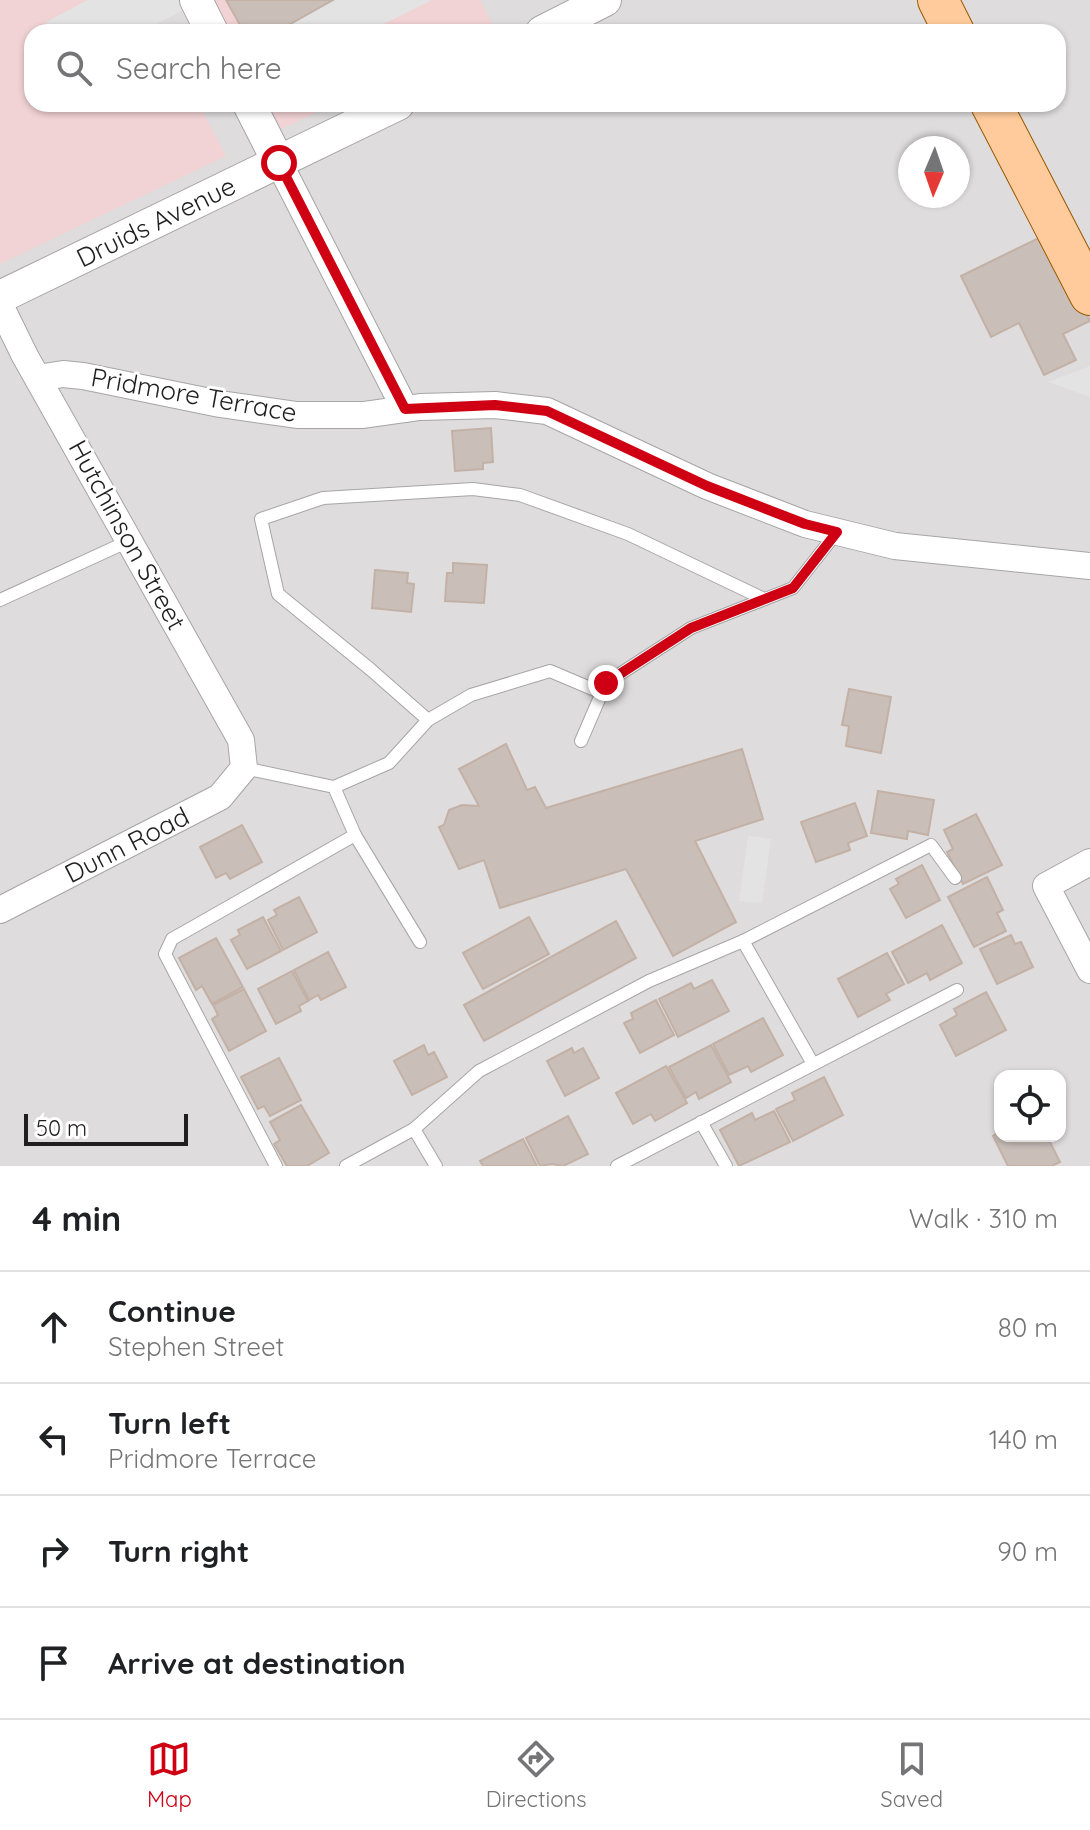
<!DOCTYPE html>
<meta charset="utf-8">
<style>
body{margin:0;font-family:Quicksand,sans-serif;background:#f2f2f2;color:#202124}
.controls{position:absolute;right:24px;bottom:24px;display:grid;overflow:hidden;border-radius:16px;box-shadow:0 2px 6px #0004}
.controls button{width:72px;height:72px;display:grid;place-items:center;padding:0;border:0;border-bottom:2px solid #e0e0e0;background:#fff;color:#202124;font:40px sans-serif}
.compass{position:absolute;left:898px;top:136px;width:72px;height:72px;border-radius:50%;background:#fff;box-shadow:0 2px 6px #0004;rotate:182deg}
.scale{position:absolute;left:24px;bottom:20px;width:164px;box-sizing:border-box;padding-left:8px;border:4px solid #1f1f1f;border-top:0;font-size:22px;line-height:28px;white-space:nowrap;color:#1f1f1f;-webkit-text-stroke:6px #fff;paint-order:stroke}
.stop{position:absolute;width:24px;height:24px;margin:-18px;border:6px solid #cf0013;border-radius:50%;background:#fff}
.stop.end{background:#cf0013;border-color:#fff;box-shadow:0 2px 8px #0008}
.list{margin:0;padding:0;list-style:none}
h2{display:flex;justify-content:space-between;align-items:center;height:104px;margin:0;padding:0 32px;font-size:34px}
h2 small{font-size:26px;font-weight:400;color:#757577}
.list li{display:grid;grid-template-columns:52px 1fr auto;gap:24px;align-items:center;box-sizing:border-box;height:112px;padding:0 32px;border-top:2px solid #e0e0e0}
.list b{display:block;font-size:30px;white-space:nowrap}
.list p{margin:0;font-size:26px;white-space:nowrap;color:#757577}
.list em{font-size:26px;font-style:normal;color:#757577}
.icon{flex:none;width:44px;height:44px;fill:none;stroke:currentColor;stroke-width:2;stroke-linecap:round;stroke-linejoin:round}
.map{position:relative;flex:none;width:1090px;height:1166px;overflow:hidden}
.search{position:absolute;background:#fff;box-shadow:0 2px 6px #0004;left:24px;right:24px;top:24px;height:88px;display:flex;align-items:center;gap:20px;box-sizing:border-box;padding:0 28px;border-radius:24px;color:#757577;font-size:30px}
.sheet{height:552px;background:#fff}
nav{display:flex;justify-content:space-around;align-items:center;box-sizing:border-box;height:112px;border-top:2px solid #e0e0e0;background:#fff;font-size:22px;color:#757577}
nav a{display:grid;justify-items:center;gap:4px}
nav .on{color:#cf0013}
.map>svg:first-child{display:block}
.residential{fill:#dedcdc;fill-rule:evenodd}
.commercial{fill:#f2d3d5}
.parking{fill:#e3e3e3}
.building{fill:#c9beb8;stroke:#c4b1a6;stroke-width:2}
.lines{fill:none;stroke-linecap:round;stroke-linejoin:round}
.service-casing{stroke:#a6a6a6;stroke-width:14}
.minor-casing{stroke:#a6a6a6;stroke-width:28}
.tertiary-casing{stroke:#a6a6a6;stroke-width:34}
.primary-casing{stroke:#9b5900;stroke-width:42}
.service{stroke:#fff;stroke-width:12}
.minor{stroke:#fff;stroke-width:26}
.tertiary{stroke:#fff;stroke-width:32}
.primary{stroke:#ffcb9c;stroke-width:40}
.route{stroke:#cf0013;stroke-width:10}
.labels{text-anchor:middle;stroke-width:6;stroke-linejoin:round;paint-order:stroke}
.street-label{font-size:26px;fill:#1f1f1f;stroke:#fff}
</style>
<div class="map">
<svg width="1090" height="1166" viewBox="0 0 1090 1166">
<rect width="100%" height="100%" fill="#f1ece5"/>
<!-- residential -->
<path class="residential" d="M0 0H1090V1166H0ZM32 32H1058V104H32ZM910 148H958V196H910ZM1000 1076H1060V1136H1000Z"/>
<!-- commercial -->
<g class="commercial">
<path d="M0 0H146L162 32H32V104H199L226 156 0 264Z"/>
<path d="M200 0H480L496 31 216 32Z"/>
<path d="M252 104H335L268 135Z"/>
</g>
<!-- parking -->
<g class="parking">
<path d="M88 0H178L183 10 142 32H52L46 22Z"/>
<path d="M316 0H432L367 32H266Z"/>
<path d="M1090 366V397L1048 382Z"/>
<path d="M748 836 771 839 762 903 739 901Z"/>
</g>
<!-- building -->
<g class="building">
<path d="M226 0H333L276 32H244Z"/>
<path d="M1047 234 1090 321 1063 334 1076 360 1044 375 1019 323 991 337 961 276Z"/>
<path d="M491 428 493 462 483 463V469L455 471 452 431Z"/>
<path d="M453 563 487 565 484 603 445 601 447 573H453Z"/>
<path d="M375 570 408 573 407 583 414 584 411 612 372 608Z"/>
<path d="M849 689 891 697 881 753 846 746 849 726 842 725Z"/>
<path d="M506 744 527 790 535 787 546 808 742 749 763 819 695 841 736 922 673 956 626 869 500 908 484 860 459 869 439 827 444 825 449 810 462 805 479 806 459 769Z"/>
<path d="M878 791 934 800 928 835 908 831 907 839 871 833Z"/>
<path d="M855 803 867 836 848 843 850 850 816 862 801 822Z"/>
<path d="M976 814 1002 865 963 884 947 852 953 849 944 830Z"/>
<path d="M242 825 262 862 230 879 226 873 216 878 200 847Z"/>
<path d="M922 865 940 900 906 918 890 889 899 884 896 879Z"/>
<path d="M987 877 1003 910 997 913 1006 931 974 947 948 897Z"/>
<path d="M299 897 317 932 283 950 268 920 277 915 274 910Z"/>
<path d="M263 917 281 951 247 969 231 940 240 935 238 930Z"/>
<path d="M529 917 549 954 483 989 463 953Z"/>
<path d="M616 921 636 958 484 1041 464 1005Z"/>
<path d="M942 925 962 963 930 980 927 973 908 983 892 952Z"/>
<path d="M1011 935 1015 944 1021 942 1033 967 997 984 980 949Z"/>
<path d="M216 938 243 987 212 1004 202 986 196 990 179 958Z"/>
<path d="M328 952 346 987 321 1000 318 995 309 1000 294 970Z"/>
<path d="M887 953 904 984 886 994 890 1000 858 1017 838 979Z"/>
<path d="M292 971 308 1001 299 1006 301 1011 276 1024 258 989Z"/>
<path d="M712 980 729 1011 678 1037 659 999 691 983 694 989Z"/>
<path d="M244 989 266 1031 229 1051 212 1019 218 1015 213 1005Z"/>
<path d="M986 992 1006 1030 956 1056 940 1025 957 1015 954 1009Z"/>
<path d="M656 1000 674 1035 640 1053 624 1023 633 1019 631 1013Z"/>
<path d="M763 1018 783 1055 751 1072 748 1066 729 1075 713 1044Z"/>
<path d="M424 1045 428 1055 434 1052 447 1077 412 1095 394 1061Z"/>
<path d="M711 1045 731 1082 699 1099 696 1092 686 1098 669 1067Z"/>
<path d="M572 1048 574 1053 583 1048 599 1078 565 1096 547 1061Z"/>
<path d="M279 1058 301 1100 270 1116 264 1106 258 1109 241 1077Z"/>
<path d="M666 1066 687 1103 655 1121 651 1114 633 1124 616 1093Z"/>
<path d="M824 1077 843 1115 793 1141 776 1109 795 1100 792 1093Z"/>
<path d="M301 1105 329 1153 307 1166H287L274 1144 280 1140 270 1122Z"/>
<path d="M774 1111 790 1142 739 1166 720 1130 752 1113 755 1120Z"/>
<path d="M568 1116 588 1154 563 1166 552 1164 540 1166 526 1138Z"/>
<path d="M1000 1132V1136H1047L1060 1162 1052 1166H1008L993 1136Z"/>
<path d="M523 1139 537 1166H483L480 1161Z"/>
</g>
<g class="lines">
<!-- service casing -->
<g class="service-casing">
<g id="service">
<path d="M0 600 131 540"/>
<path d="M428 720 370 669 278 594 261 519 323 498 473 489 520 495 628 534 764 599"/>
<path d="M581 741 606 683 691 628 793 588 837 532"/>
<path d="M244 768 334 787 355 835"/>
<path d="M334 787 389 763 428 720 471 695 550 671 602 693"/>
<path d="M743 941 813 1064"/>
<path d="M701 1122 726 1166"/>
<path d="M414 1129 436 1166"/>
<path d="M276 1166 165 954 172 939 355 835 420 942"/>
<path d="M346 1166 414 1129 479 1071 649 981 743 941 931 845 955 878"/>
<path d="M617 1166 957 990"/>
</g>
</g>
<!-- minor casing -->
<g class="minor-casing">
<g id="minor">
<path d="M279 163 405 409"/>
<path d="M0 305 25 356 241 740 244 768 220 797 0 910"/>
<path d="M38 378 63 374 83 376 220 404 297 415H363L420 407 495 405 547 411 707 486 805 524 895 546 1090 566"/>
<path d="M1090 862 1046 886 1090 970"/>
</g>
</g>
<!-- tertiary casing -->
<g class="tertiary-casing">
<g id="tertiary">
<path d="M196 0 212 32"/>
<path d="M542 32 605 0"/>
<path d="M249 104 279 163"/>
<path d="M0 297 398 104"/>
</g>
</g>
<!-- primary casing -->
<g class="primary-casing">
<g id="primary">
<path d="M938 0 954 32"/>
<path d="M991 104 1090 295"/>
</g>
</g>
<!-- service -->
<use href="#service" class="service"/>
<!-- minor -->
<use href="#minor" class="minor"/>
<!-- tertiary -->
<use href="#tertiary" class="tertiary"/>
<!-- primary -->
<use href="#primary" class="primary"/>
</g>
<g class="lines">
<!-- route -->
<path class="route" d="M279 163 405 409 495 405 547 411 707 486 805 524 837 532 793 588 691 628 606 683"/>
</g>
<g class="labels">
<!-- street labels -->
<g class="street-label">
<text transform="translate(156 222) rotate(-26)" y="9">Druids Avenue</text>
<text transform="translate(194 395) rotate(10)" y="9">Pridmore Terrace</text>
<text transform="translate(127 535) rotate(61)" y="9">Hutchinson Street</text>
<text transform="translate(127 845) rotate(-27)" y="9">Dunn Road</text>
</g>
</g>
</svg>
<div class="controls">
<button><svg class="icon" aria-label="locate" viewBox="0 0 24 24"><circle cx="12" cy="12" r="6"/><path d="M12 2v4M12 18v4M2 12h4M18 12h4"/></svg></button>
</div>
<svg class="compass" viewBox="-18 -18 36 36"><path d="M0-13l5 13h-10z" fill="#e53935"/><path d="M0 13l5-13h-10z" fill="#757577"/></svg>
<div class="scale">50 m</div>
<div class="stop" style="left:279px;top:163px"></div>
<div class="stop end" style="left:606px;top:683px"></div>
<div class="search"><svg class="icon" aria-label="search" viewBox="0 0 24 24"><circle cx="10" cy="10" r="6"/><path d="M15 15l6 6"/></svg>Search here</div>
</div>
<section class="sheet">
<h2>4 min<small>Walk · 310 m</small></h2>
<ul class="list">
<li><svg class="icon" aria-label="ahead" viewBox="0 0 24 24"><path d="M12 20V5M6 11l6-6 6 6"/></svg><div><b>Continue</b><p>Stephen Street</p></div><em>80 m</em></li>
<li><svg class="icon" aria-label="left" viewBox="0 0 24 24"><path d="M17 20v-9H6M10 6l-5 5 5 5"/></svg><div><b>Turn left</b><p>Pridmore Terrace</p></div><em>140 m</em></li>
<li><svg class="icon" aria-label="right" viewBox="0 0 24 24"><path d="M7 20v-9h11M14 6l5 5-5 5"/></svg><div><b>Turn right</b></div><em>90 m</em></li>
<li><svg class="icon" aria-label="arrive" viewBox="0 0 24 24"><path d="M6 21V4h12l-3 4 3 4H6"/></svg><div><b>Arrive at destination</b></div></li>
</ul>
</section>
<nav>
<a class="on"><svg class="icon" aria-label="map" viewBox="0 0 24 24"><path d="M3 6l6-2 6 2 6-2v14l-6 2-6-2-6 2zM9 4v14M15 6v14"/></svg>Map</a>
<a><svg class="icon" aria-label="directions" viewBox="0 0 24 24"><path d="M12 3l9 9-9 9-9-9zM9 14v-3h6M13 9l2 2-2 2"/></svg>Directions</a>
<a><svg class="icon" aria-label="saved" viewBox="0 0 24 24"><path d="M7 4h10v16l-5-4-5 4z"/></svg>Saved</a>
</nav>
